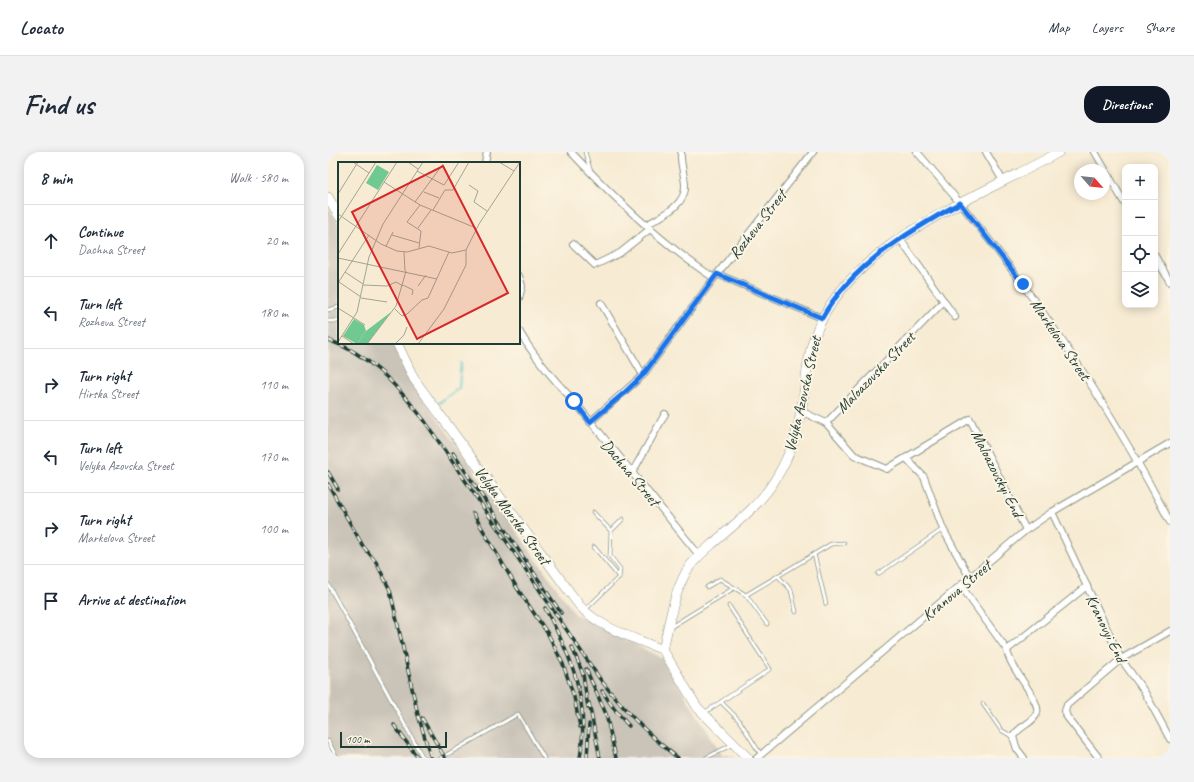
<!DOCTYPE html>
<meta charset="utf-8">
<style>
body{margin:0;font-family:Caveat,sans-serif;background:#f2f2f3;color:#1f2937}
.controls{position:absolute;right:12px;top:12px;display:grid;overflow:hidden;border-radius:8px;box-shadow:0 2px 10px #0003}
.controls button{width:36px;height:36px;display:grid;place-items:center;padding:0;border:0;border-bottom:1px solid #e0e1e3;background:#fff;color:#1f2937;font:20px sans-serif}
.compass{position:absolute;left:746px;top:12px;width:36px;height:36px;border-radius:50%;background:#fff;box-shadow:0 2px 10px #0003;rotate:117deg}
.scale{position:absolute;left:12px;bottom:10px;width:107px;box-sizing:border-box;padding-left:4px;border:2px solid #1f3d34;border-top:0;font-size:11px;line-height:14px;white-space:nowrap;color:#1f3d34;-webkit-text-stroke:3px #fcf5e5;paint-order:stroke}
.stop{position:absolute;width:12px;height:12px;margin:-9px;border:3px solid #1a73e8;border-radius:50%;background:#fff}
.stop.end{background:#1a73e8;border-color:#fff;box-shadow:0 1px 4px #0008}
.list{margin:0;padding:0;list-style:none}
h2{display:flex;justify-content:space-between;align-items:center;height:52px;margin:0;padding:0 16px;font-size:17px}
h2 small{font-size:13px;font-weight:400;color:#747a83}
.list li{display:grid;grid-template-columns:26px 1fr auto;gap:12px;align-items:center;box-sizing:border-box;height:72px;padding:0 16px;border-top:1px solid #e0e1e3}
.list b{display:block;font-size:15px;white-space:nowrap}
.list p{margin:0;font-size:13px;white-space:nowrap;color:#747a83}
.list em{font-size:13px;font-style:normal;color:#747a83}
.icon{flex:none;width:22px;height:22px;fill:none;stroke:currentColor;stroke-width:2;stroke-linecap:round;stroke-linejoin:round}
.map{position:relative;flex:none;width:842px;height:606px;overflow:hidden;border-radius:16px}
header{display:flex;align-items:center;gap:24px;box-sizing:border-box;height:56px;padding:0 20px;background:#fff;border-bottom:1px solid #e0e1e3}
header strong{font-size:19px}
nav{display:flex;gap:22px;margin-inline-start:auto;font-size:14px}
.intro{display:flex;align-items:center;justify-content:space-between;box-sizing:border-box;height:96px;padding:0 24px}
h1{margin:0;font-size:28px}
.button{padding:10px 18px;border-radius:16px;background:#111827;color:#fff;font-size:14px;font-weight:700}
main{display:flex;gap:24px;padding:0 24px}
aside{flex:1;background:#fff;border-radius:16px;box-shadow:0 2px 10px #0003}
.map>svg:first-child{display:block}
.industrial{fill:#cac3b8}
.lines{fill:none;stroke-linecap:round;stroke-linejoin:round}
.stream{stroke:#53c1c9;stroke-width:2}
.lane-casing{stroke:#8b9484;stroke-width:4.5}
.street-casing{stroke:#8b9484;stroke-width:8}
.secondary-casing{stroke:#8b9484;stroke-width:10}
.lane{stroke:#fff;stroke-width:3}
.street{stroke:#fff;stroke-width:6}
.secondary{stroke:#fff;stroke-width:9}
.rail-casing{stroke:#1f3d34;stroke-width:3.5}
.rail{stroke:#fcf5e5;stroke-width:2;stroke-dasharray:6;stroke-linecap:butt}
.route{stroke:#1a73e8;stroke-width:5}
.labels{text-anchor:middle;stroke-width:4;stroke-linejoin:round;paint-order:stroke}
.street-label{font-size:16px;fill:#1f3d34;stroke:#fcf5e5}
.inset-road{fill:none;stroke:#a1a593;stroke-width:1}
.view{fill:#d62828;fill-opacity:0.15;stroke:#d62828;stroke-width:2}
.inset-edge{fill:none;stroke:#1f3d34;stroke-width:2}
</style>
<header>
<strong>Locato</strong>
<nav><a>Map</a><a>Layers</a><a>Share</a></nav>
</header>
<div class="intro"><h1>Find us</h1><a class="button">Directions</a></div>
<main>
<aside>
<h2>8 min<small>Walk · 580 m</small></h2>
<ul class="list">
<li><svg class="icon" aria-label="ahead" viewBox="0 0 24 24"><path d="M12 20V5M6 11l6-6 6 6"/></svg><div><b>Continue</b><p>Dachna Street</p></div><em>20 m</em></li>
<li><svg class="icon" aria-label="left" viewBox="0 0 24 24"><path d="M17 20v-9H6M10 6l-5 5 5 5"/></svg><div><b>Turn left</b><p>Rozheva Street</p></div><em>180 m</em></li>
<li><svg class="icon" aria-label="right" viewBox="0 0 24 24"><path d="M7 20v-9h11M14 6l5 5-5 5"/></svg><div><b>Turn right</b><p>Hirska Street</p></div><em>110 m</em></li>
<li><svg class="icon" aria-label="left" viewBox="0 0 24 24"><path d="M17 20v-9H6M10 6l-5 5 5 5"/></svg><div><b>Turn left</b><p>Velyka Azovska Street</p></div><em>170 m</em></li>
<li><svg class="icon" aria-label="right" viewBox="0 0 24 24"><path d="M7 20v-9h11M14 6l5 5-5 5"/></svg><div><b>Turn right</b><p>Markelova Street</p></div><em>100 m</em></li>
<li><svg class="icon" aria-label="arrive" viewBox="0 0 24 24"><path d="M6 21V4h12l-3 4 3 4H6"/></svg><div><b>Arrive at destination</b></div></li>
</ul>
</aside>
<div class="map">
<svg width="842" height="606" viewBox="0 0 842 606">
<rect width="100%" height="100%" fill="#fcf5e5"/>
<filter id="ink" filterUnits="userSpaceOnUse"><feTurbulence type="fractalNoise" baseFrequency=".025" numOctaves="2"/><feDisplacementMap in="SourceGraphic" scale="8" xChannelSelector="R" yChannelSelector="G"/><feConvolveMatrix kernelMatrix="1 2 1 2 8 2 1 2 1" color-interpolation-filters="sRGB"/></filter>
<filter id="wash" filterUnits="userSpaceOnUse"><feTurbulence type="fractalNoise" baseFrequency=".012" numOctaves="4" result="noise"/><feDisplacementMap in="SourceGraphic" scale="16" xChannelSelector="R" yChannelSelector="G"/><feGaussianBlur stdDeviation="0.9" result="paint"/><feColorMatrix in="noise" values="0 0 0 0 0 0 0 0 0 0 0 0 0 0 0 0 0 1.4 0 .05"/><feComposite in="paint" operator="in"/></filter>
<g filter="url(#wash)">
<rect width="100%" height="100%" fill="#f7ebd3"/>
<!-- industrial -->
<path class="industrial" d="M0 54 11 73V191H65L82 227 247 462 334 506 395 604 399 602 401 605 404 603 406 606H0Z"/>
<g class="lines">
<!-- stream -->
<path class="stream" d="M111 251 131 236 133 211"/>
</g>
</g>
<g filter="url(#ink)">
<g class="lines">
<!-- lane casing -->
<g class="lane-casing">
<g id="lane">
<path d="M257 0 262 17"/>
<path d="M0 158 11 155"/>
<path d="M0 169H11"/>
<path d="M265 360 283 379"/>
<path d="M266 395 291 425"/>
<path d="M486 402 498 452"/>
<path d="M550 422 615 377"/>
<path d="M450 424 463 438 468 460"/>
<path d="M0 432 95 606"/>
<path d="M379 435 392 427 418 443 439 472"/>
<path d="M418 443 503 392 516 391"/>
<path d="M258 457 291 425 292 417 282 404 283 379 295 367"/>
<path d="M341 476 406 436"/>
<path d="M393 550 411 568 433 603"/>
<path d="M655 552 673 578 685 585"/>
<path d="M376 561 442 517 401 454"/>
<path d="M0 589 9 606"/>
<path d="M113 606 190 562 216 606"/>
<path d="M378 606 405 592"/>
</g>
</g>
<!-- street casing -->
<g class="street-casing">
<g id="street">
<path d="M243 0C286 46 334 92 386 126"/>
<path d="M589 0C689 115 772 235 842 370"/>
<path d="M658 0 675 29"/>
<path d="M767 0 797 52"/>
<path d="M157 11 159 0"/>
<path d="M318 73C334 64 359 53 357 32 356 21 352 11 353 0"/>
<path d="M572 87 627 165"/>
<path d="M245 92 267 113 292 101 322 77"/>
<path d="M827 104 842 130"/>
<path d="M389 122 494 166"/>
<path d="M191 124 194 134 191 146"/>
<path d="M273 151 315 223"/>
<path d="M191 179C206 205 225 227 246 249L371 403"/>
<path d="M473 259 498 271 526 303 559 317 642 267 698 378"/>
<path d="M262 270 315 223 386 126 485 0"/>
<path d="M498 271 616 149"/>
<path d="M578 306 596 325 615 377 642 426"/>
<path d="M304 321 337 262"/>
<path d="M724 360 793 507 816 539 842 587"/>
<path d="M633 434 679 498C681 516 713 548 709 561 705 572 690 574 685 585L689 597 696 606"/>
<path d="M679 498 759 434"/>
<path d="M429 606 698 378 724 360 842 291"/>
<path d="M771 606 739 565 737 559 739 553 793 507 842 479"/>
</g>
</g>
<!-- secondary casing -->
<g class="secondary-casing">
<g id="secondary">
<path d="M0 45 11 64"/>
<path d="M69 191 86 227 251 453C272 477 307 486 335 498"/>
<path d="M335 498C341 472 345 444 358 420 366 406 379 397 391 386 411 369 433 351 447 328 460 307 469 284 473 259 478 235 478 209 486 186 518 91 651 46 731 0"/>
<path d="M335 498 369 555 420 606"/>
</g>
</g>
<!-- lane -->
<use href="#lane" class="lane"/>
<!-- street -->
<use href="#street" class="street"/>
<!-- secondary -->
<use href="#secondary" class="secondary"/>
<!-- rail casing -->
<g class="rail-casing">
<g id="rail">
<path d="M0 188C42 202 69 234 96 268L272 527C295 557 320 583 350 606"/>
<path d="M125 301 233 461"/>
<path d="M0 320 10 337"/>
<path d="M0 332 35 394 48 410 62 438 90 563 103 606"/>
<path d="M145 361 189 436 220 482 235 512 246 545 252 575"/>
<path d="M217 456C244 506 262 548 252 606"/>
<path d="M244 495 255 522 260 556"/>
<path d="M258 517 278 562 288 606"/>
<path d="M274 539 287 558 301 574"/>
<path d="M261 551 272 606"/>
<path d="M94 566 117 606"/>
<path d="M66 573 90 606"/>
<path d="M259 606 261 572"/>
</g>
</g>
<!-- rail -->
<use href="#rail" class="rail"/>
</g>
</g>
<g class="lines" filter="url(#ink)">
<!-- route -->
<path class="route" d="M246 249 262 270 295 242 315 223 389 122 494 166C524 113 580 80 632 51L695 132"/>
</g>
<g class="labels">
<!-- street labels -->
<g class="street-label">
<text transform="translate(429 72) rotate(-52)" y="6">Rozheva Street</text>
<text transform="translate(733 187) rotate(56)" y="6">Markelova Street</text>
<text transform="translate(547 220) rotate(-46)" y="6">Maloazovska Street</text>
<text transform="translate(474 242) rotate(-77)" y="6">Velyka Azovska Street</text>
<text transform="translate(303 320) rotate(50)" y="6">Dachna Street</text>
<text transform="translate(670 321) rotate(63)" y="6">Maloazovskyi End</text>
<text transform="translate(185 363) rotate(54)" y="6">Velyka Morska Street</text>
<text transform="translate(628 438) rotate(-40)" y="6">Kranova Street</text>
<text transform="translate(779 476) rotate(64)" y="6">Kranovyi End</text>
</g>
</g>
<!-- overview -->
<g transform="translate(10 10)">
<rect width="182" height="182" fill="#f7ebd3"/>
<path d="M39 3 51 10 40 28 28 21ZM53 150 29 182H19L28 169Z" fill="#6fc990"/>
<path d="M16 157 26 163 28 169 19 182 5 174Z" fill="#6fc990"/>
<path class="inset-road" d="M15 0 31 11M70 0 80 7M161 0 176 9M79 9 106 23 121 0M46 20 82 43 138 66M131 23 140 29 136 40 149 49M86 30 101 36M0 32 20 0M77 40 105 2M95 48 107 28H115L131 0M0 52 43 82 59 89 69 90 91 84 114 91 128 88M0 60 38 0M80 66 93 48M54 73 81 81M48 84 55 70M81 86 83 69 69 60 82 43M128 88 141 62 182 0M66 90 67 109M0 92 59 0M0 96 99 117M7 110 25 122M1 120 23 135M0 121 31 73M25 123 49 124 58 120 65 124M65 123 75 128 74 133M80 124 88 113M23 136 49 140M0 146 27 163M57 147 64 154 69 152 84 138 90 136 111 90M4 174 16 182M0 180 19 150 31 95 45 62 85 0M29 182 58 144 68 109M57 182 66 173 69 165M80 182 106 147 128 103V88"/>
<path class="view" d="M105 4 170 131 79 177 14 50Z"/>
<rect width="182" height="182" class="inset-edge"/>
</g>
</svg>
<div class="controls">
<button>+</button>
<button>−</button>
<button><svg class="icon" aria-label="locate" viewBox="0 0 24 24"><circle cx="12" cy="12" r="6"/><path d="M12 2v4M12 18v4M2 12h4M18 12h4"/></svg></button>
<button><svg class="icon" aria-label="layers" viewBox="0 0 24 24"><path d="M12 4l9 5-9 5-9-5zM3 14l9 5 9-5"/></svg></button>
</div>
<svg class="compass" viewBox="-18 -18 36 36"><path d="M0-13l5 13h-10z" fill="#e53935"/><path d="M0 13l5-13h-10z" fill="#747a83"/></svg>
<div class="scale">100 m</div>
<div class="stop" style="left:246px;top:249px"></div>
<div class="stop end" style="left:695px;top:132px"></div>
</div>
</main>
